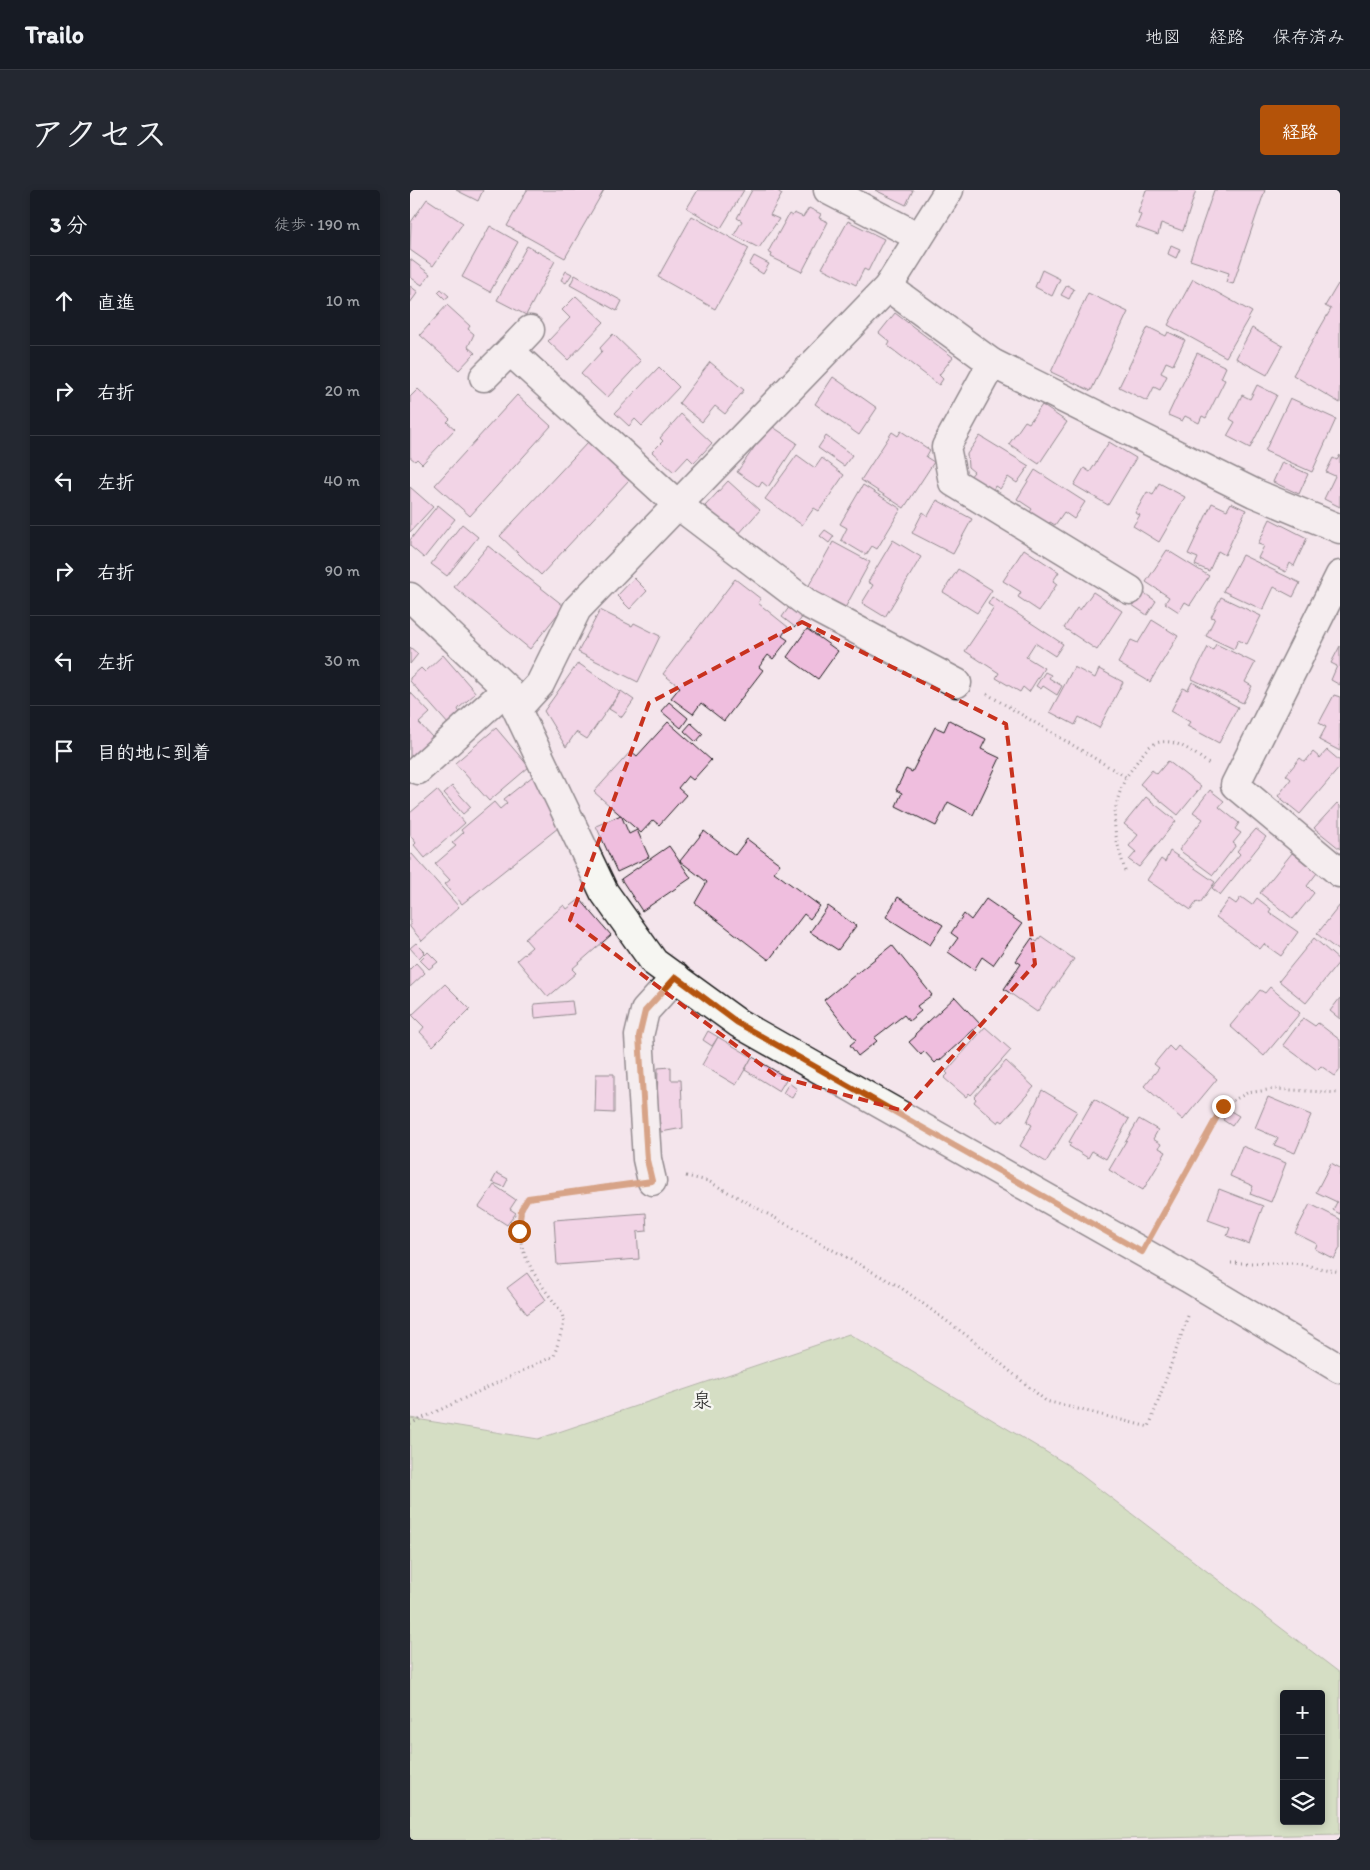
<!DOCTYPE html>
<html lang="ja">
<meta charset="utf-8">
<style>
body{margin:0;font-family:Itim,"Klee One",sans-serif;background:#242831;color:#f1f3f6}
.controls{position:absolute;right:15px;bottom:15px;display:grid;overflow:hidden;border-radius:5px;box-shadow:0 2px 8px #0003}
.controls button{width:45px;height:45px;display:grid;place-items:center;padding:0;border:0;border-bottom:1px solid #363941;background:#171b24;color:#f1f3f6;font:25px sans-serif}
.stop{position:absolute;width:15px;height:15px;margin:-11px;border:4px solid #b45309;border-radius:50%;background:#fff}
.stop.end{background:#b45309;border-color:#fff;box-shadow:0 1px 5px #0008}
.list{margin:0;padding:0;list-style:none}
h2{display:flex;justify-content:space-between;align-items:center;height:65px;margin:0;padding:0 20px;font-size:21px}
h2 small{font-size:16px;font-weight:400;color:#9ea1a6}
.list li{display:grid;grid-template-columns:32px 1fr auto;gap:15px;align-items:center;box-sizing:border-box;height:90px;padding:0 20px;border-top:1px solid #363941}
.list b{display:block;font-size:19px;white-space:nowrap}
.list em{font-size:16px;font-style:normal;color:#9ea1a6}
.icon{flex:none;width:28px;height:28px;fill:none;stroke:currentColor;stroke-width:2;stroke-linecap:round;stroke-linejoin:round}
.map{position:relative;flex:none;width:930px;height:1650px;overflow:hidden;border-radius:5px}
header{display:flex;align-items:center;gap:30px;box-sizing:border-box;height:70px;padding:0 25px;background:#171b24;border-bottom:1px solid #363941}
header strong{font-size:24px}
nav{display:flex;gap:28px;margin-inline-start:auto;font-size:18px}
.intro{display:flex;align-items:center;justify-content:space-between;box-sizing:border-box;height:120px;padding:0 30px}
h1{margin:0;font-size:35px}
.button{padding:12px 22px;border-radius:5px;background:#b45309;color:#fff;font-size:18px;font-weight:700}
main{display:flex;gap:30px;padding:0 30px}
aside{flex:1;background:#171b24;border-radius:5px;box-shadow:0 2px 8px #0003}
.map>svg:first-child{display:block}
.green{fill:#afd692;stroke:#667957;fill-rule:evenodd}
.building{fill:#efbede;stroke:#1c1c1c}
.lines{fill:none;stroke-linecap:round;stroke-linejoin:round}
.minor-casing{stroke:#1c1c1c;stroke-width:31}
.path{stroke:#1c1c1c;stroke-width:3;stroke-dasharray:1 4;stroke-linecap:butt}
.minor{stroke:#f6f6f2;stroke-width:28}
.route{stroke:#b45309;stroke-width:6}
.marked{fill:none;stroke:#c8321e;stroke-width:4;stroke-dasharray:10 6;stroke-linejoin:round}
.labels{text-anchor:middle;stroke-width:5;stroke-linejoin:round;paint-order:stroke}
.neighbourhood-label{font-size:20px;fill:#1c1c1c;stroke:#f6f6f2}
</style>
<header>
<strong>Trailo</strong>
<nav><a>地図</a><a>経路</a><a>保存済み</a></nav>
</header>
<div class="intro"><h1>アクセス</h1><a class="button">経路</a></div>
<main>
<aside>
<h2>3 分<small>徒歩 · 190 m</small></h2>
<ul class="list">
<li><svg class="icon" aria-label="ahead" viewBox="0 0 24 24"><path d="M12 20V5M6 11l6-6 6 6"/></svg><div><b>直進</b></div><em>10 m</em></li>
<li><svg class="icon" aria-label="right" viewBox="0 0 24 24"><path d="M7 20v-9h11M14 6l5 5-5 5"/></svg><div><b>右折</b></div><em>20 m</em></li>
<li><svg class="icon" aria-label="left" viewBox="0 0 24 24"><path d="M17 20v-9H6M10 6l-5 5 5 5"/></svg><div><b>左折</b></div><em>40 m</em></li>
<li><svg class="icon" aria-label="right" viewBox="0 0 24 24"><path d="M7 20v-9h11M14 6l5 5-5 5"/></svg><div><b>右折</b></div><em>90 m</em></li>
<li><svg class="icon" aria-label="left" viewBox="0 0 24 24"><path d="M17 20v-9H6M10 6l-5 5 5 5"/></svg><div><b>左折</b></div><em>30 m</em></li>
<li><svg class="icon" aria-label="arrive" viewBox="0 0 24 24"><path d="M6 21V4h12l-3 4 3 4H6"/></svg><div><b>目的地に到着</b></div></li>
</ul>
</aside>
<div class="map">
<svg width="930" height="1650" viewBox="0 0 930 1650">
<rect width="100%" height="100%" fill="#f4e5ec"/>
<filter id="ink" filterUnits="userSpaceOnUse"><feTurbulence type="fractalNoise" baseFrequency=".02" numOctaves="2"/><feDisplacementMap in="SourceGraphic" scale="10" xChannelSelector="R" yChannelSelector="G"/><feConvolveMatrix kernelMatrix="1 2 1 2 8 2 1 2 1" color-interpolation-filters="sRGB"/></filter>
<g filter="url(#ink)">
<!-- green -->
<path class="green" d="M439 1144 658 1275 930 1483V1644L659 1650H0V1228L128 1249ZM874 1504H911V1631H874Z"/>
<!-- building -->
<g class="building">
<path d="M46 0H73L68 11Z"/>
<path d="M117 0H194L155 68 97 36Z"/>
<path d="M288 0H334L311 38 277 18Z"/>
<path d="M342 0H366L372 4 360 25 369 29 349 58 324 45 332 31 327 28Z"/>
<path d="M465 0H503L496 15Z"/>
<path d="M736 0H786L773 41 751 33 748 45 726 37 731 25 728 23Z"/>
<path d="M804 0H855L823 94 816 92 819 83 780 70Z"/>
<path d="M17 9 53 33 23 76 0 60 1 32Z"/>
<path d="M399 18 411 24 409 28 418 32 392 82 361 67 362 64 358 62 379 24 382 26 384 23 393 27Z"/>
<path d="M282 26 339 58 305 119 248 87Z"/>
<path d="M438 31 474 49 458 81 454 79 446 95 412 78Z"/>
<path d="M80 36 108 52 80 102 52 87Z"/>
<path d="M761 55 770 59 766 68 758 64Z"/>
<path d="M117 56 145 71 116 125 87 110Z"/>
<path d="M344 66 359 74 353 84 339 75Z"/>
<path d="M0 69 20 84 12 95 0 87Z"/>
<path d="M632 80 650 89 642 106 625 97Z"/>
<path d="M156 81 162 84 156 93 151 90Z"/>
<path d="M165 85 212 111 207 121 160 95Z"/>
<path d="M783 89 842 122 816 167 758 135Z"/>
<path d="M928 94 930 96V213L883 185 921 119 915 116Z"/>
<path d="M657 95 664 99 659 109 651 105Z"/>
<path d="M0 96 8 102 0 113Z"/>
<path d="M31 99 39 106 35 109 28 102Z"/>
<path d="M678 103 718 122 681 201 641 182Z"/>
<path d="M166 106 194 132 158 170 138 151 160 128 152 120Z"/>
<path d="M37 115 60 136 58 139 64 144 58 157 65 163 49 180 10 145Z"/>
<path d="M485 123 543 167 529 185 533 189 529 195 478 156 480 152 469 143Z"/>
<path d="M738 137 756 146 758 142 775 150 763 175 756 172 751 183 757 186 750 200 744 197 737 211 709 197Z"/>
<path d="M842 138 873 156 857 185 826 168Z"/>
<path d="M203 144 231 171 197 208 171 184 192 161 190 158Z"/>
<path d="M787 163 816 177 811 188 815 190 796 228 792 226 789 233 775 226 772 231 758 225Z"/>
<path d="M300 172 334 200 315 224 305 216 292 232 269 213Z"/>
<path d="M249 177 269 197 232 236 225 229 219 236 205 223Z"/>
<path d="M423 187 467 218 449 245 405 214Z"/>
<path d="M847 195 867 205 840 258 817 246 825 232 820 229 832 205 840 209Z"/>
<path d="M8 199 40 229 37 232 45 239 12 274 7 269 5 271 0 267V207Z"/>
<path d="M107 205 141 236 60 326 25 295Z"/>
<path d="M880 208 926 229 902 282 855 261Z"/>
<path d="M632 215 657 232 629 274 599 254 615 231 619 233Z"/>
<path d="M271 224 302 253 284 273 278 267 264 282 242 262 253 251 250 248Z"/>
<path d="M360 235 387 253 358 297 352 292 349 297 327 282Z"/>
<path d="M491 241 520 260 516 267 524 272 494 318 451 290 482 242 488 246Z"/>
<path d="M416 246 442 265 434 276 408 258Z"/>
<path d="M570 246 619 276 607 293 598 287 590 299 585 296 582 302 559 288 564 282 558 277 557 264Z"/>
<path d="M178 252 219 290 131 385 90 346Z"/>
<path d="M699 252 726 268 698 315 664 295 674 278 680 282Z"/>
<path d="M387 265 405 278 412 268 434 285 409 321 404 318 392 335 355 309Z"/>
<path d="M930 265V317L914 309 925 286 916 282 923 268 927 270Z"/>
<path d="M872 272 898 284 889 304 863 292Z"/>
<path d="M625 280 675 312 664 329 654 322 645 335 640 332 636 338 617 327 622 319 607 309Z"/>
<path d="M318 291 350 320 328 345 295 316Z"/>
<path d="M749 293 775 307 749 352 723 336 730 325 725 323 737 302 743 305Z"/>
<path d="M453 295 491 319 467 359 462 356 456 365 431 350 437 338 430 334Z"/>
<path d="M0 297 23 317 0 342Z"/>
<path d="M527 310 562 329 543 364 502 343 513 322 518 326Z"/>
<path d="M802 313 817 320 821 313 836 320 815 365 808 361 799 381 785 375 788 368 778 364Z"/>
<path d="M28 315 45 329 14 368 0 356V350Z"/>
<path d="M860 329 897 348 884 376 880 373 876 382 848 368 854 356 848 354Z"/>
<path d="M52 334 68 347 37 386 21 374Z"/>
<path d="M415 340 424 346 419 353 410 346Z"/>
<path d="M483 350 511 367 475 427 452 413 463 395 458 392Z"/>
<path d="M423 352 460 372 435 418 398 397Z"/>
<path d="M78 356 154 416 120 459 44 397Z"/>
<path d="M614 359 649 382 643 391 647 394 629 421 608 407 611 402 593 391Z"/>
<path d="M757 360 799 386 780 415 775 412 769 422 755 413 759 407 736 392Z"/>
<path d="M832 365 890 393 883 407 864 397 853 420 813 401Z"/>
<path d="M548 379 582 400 567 423 533 402Z"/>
<path d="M224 388 237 401 220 419 207 406Z"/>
<path d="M325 389 351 409 348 413 378 437 372 446 378 450 363 469 358 465 349 477 353 480 314 531 291 513 283 524 261 508 270 497 253 484Z"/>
<path d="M731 401 746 411 737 425 722 415Z"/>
<path d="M683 402 712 421 687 460 654 438 667 418 670 420Z"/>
<path d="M582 407 653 454 645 466 625 453 616 467 634 478 619 502 613 497 610 502 586 488 589 483 555 461 584 418 578 414Z"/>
<path d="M811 407 851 426 837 454 828 450 824 459 796 446 805 428 801 427Z"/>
<path d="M380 416 393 426 385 437 372 427Z"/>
<path d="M190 420 222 436 224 433 250 446 228 492 168 462Z"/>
<path d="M742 430 768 446 740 492 708 473 721 450 728 453Z"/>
<path d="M397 439 428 461 408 489 377 467Z"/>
<path d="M806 454 845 473 835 492 842 496 833 513 782 489 798 457 803 460Z"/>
<path d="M930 456V495L921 490 927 476 921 473Z"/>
<path d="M0 457 8 464 0 474Z"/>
<path d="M33 465 66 503 49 518 48 520 52 524 39 535 0 491V488L11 478 15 482Z"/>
<path d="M168 473 210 502 177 549 166 542 156 557 134 521Z"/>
<path d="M664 477 685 488 689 479 713 492 689 538 669 527 665 535 640 522Z"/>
<path d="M635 482 641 485 639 488 652 496 647 505 633 496 631 499 626 496Z"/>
<path d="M782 492 828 517 809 553 777 536 780 532 761 521 773 498 778 500Z"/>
<path d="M211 501 224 510 212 527 199 519Z"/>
<path d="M0 502 20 523 9 533 23 548 0 569Z"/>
<path d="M924 505 930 507V561L909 550 916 537 909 533Z"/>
<path d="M259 512 278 528 271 538 251 521Z"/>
<path d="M539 530 576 549 571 559 590 568 563 625 538 612 526 636 486 616 492 603 486 600 496 579 502 582 525 537 534 541Z"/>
<path d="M258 532 301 570 283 590 278 586 268 598 276 605 249 635 243 630 231 643 184 602 221 561 227 566Z"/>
<path d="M281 533 293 544 286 552 274 541Z"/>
<path d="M86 538 119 577 79 611 45 573Z"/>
<path d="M917 560 930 571V577L890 624 868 606 881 589 876 585 890 568 895 572 903 562 910 568Z"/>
<path d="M758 571 791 597 768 625 730 594 742 580 747 584Z"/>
<path d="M123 586 148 638 52 714 35 694 40 690 25 674 46 656 42 653 53 643 51 640 84 612 90 619 97 613 94 609Z"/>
<path d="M42 596 61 617 53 624 34 603Z"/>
<path d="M27 600 55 633 15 668 4 655 6 653 0 645V623Z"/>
<path d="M800 600 814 611 809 617 829 633 825 639 831 643 823 653 826 655 803 685 769 660 793 629 783 622Z"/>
<path d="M736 607 766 631 729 677 719 670 726 662 719 656 728 645 714 634Z"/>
<path d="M927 613 930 616V659L904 638Z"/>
<path d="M211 625 219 644 227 640 239 667 207 682 186 636Z"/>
<path d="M846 639 856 647 810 705 802 698 830 664 827 661Z"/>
<path d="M294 641 325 665 337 649 370 674 364 682 410 716 400 729 394 724 359 770 285 713 297 692 270 671Z"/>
<path d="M259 656 281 688 232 721 211 689Z"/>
<path d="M760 661 805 692 790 713 787 711 781 720 737 690 751 669 755 672Z"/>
<path d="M882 663 907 683 897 696 904 703 883 729 850 703Z"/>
<path d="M2 664 49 717 12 751 0 737V665Z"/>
<path d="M488 707 533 735 520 755 476 727Z"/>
<path d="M831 707 842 715 847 708 861 719 859 722 888 742 871 766 854 754 850 759 806 727 819 709 826 714Z"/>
<path d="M170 709 201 745 162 779 166 783 138 807 107 770 122 757 115 749 154 715 157 719Z"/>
<path d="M576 709 612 734 583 775 572 767 564 780 538 762 548 748 541 743 554 724 561 730Z"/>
<path d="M930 715V762L907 744Z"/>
<path d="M418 716 446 736 428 760 400 742Z"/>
<path d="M631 746 664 769 627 822 594 799 611 774 606 771 622 748 627 752Z"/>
<path d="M904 748 930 771 896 813 869 791Z"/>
<path d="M6 753 15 762 9 768 0 758Z"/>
<path d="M482 755 522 805 507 816 511 821 499 831 494 825 464 848 467 851 448 866 440 855 446 850 414 810Z"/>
<path d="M18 762 28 772 19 779 10 770Z"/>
<path d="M6 773 15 783 0 797V779Z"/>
<path d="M35 794 60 819 23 856 10 842 14 837 2 825Z"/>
<path d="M860 797 890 823 854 866 820 836 850 800 855 803Z"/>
<path d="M545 807 570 834 529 871 528 870 525 873 514 861 511 865 499 852 506 846 505 844Z"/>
<path d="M930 808V829L920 821Z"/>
<path d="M162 811 164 824 125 828 124 814Z"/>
<path d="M893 828 905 836 908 833 930 850V880L925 886 911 876 907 880 873 855Z"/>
<path d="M575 837 601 860 561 905 559 903 556 907 534 888 538 884 536 882Z"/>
<path d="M298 841 308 847 302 856 293 850Z"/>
<path d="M308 847 342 867 326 895 292 875Z"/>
<path d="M759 856 764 861 768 856 807 889 773 930 734 896 749 878 744 874Z"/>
<path d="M342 867 377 888 369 901 335 880Z"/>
<path d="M596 871 624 897 593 932 590 930 588 933 564 912 566 909 564 907Z"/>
<path d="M261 877V890H271L273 938 251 942 247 914 248 878Z"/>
<path d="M186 884H204V923L185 922Z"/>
<path d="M379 893 387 899 382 908 373 903Z"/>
<path d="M632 900 667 921 636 972 610 956 622 935 617 932Z"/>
<path d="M858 907 901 925 885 963 864 955 868 948 845 938Z"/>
<path d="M684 909 719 929 696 969 682 961 678 968 659 956 661 953 659 952Z"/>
<path d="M819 920 829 926 822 936 813 930Z"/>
<path d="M729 929 748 940 743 949 751 954 749 958 756 962 733 1000 699 980Z"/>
<path d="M832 956 876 973 861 1012 840 1004 843 996 820 986Z"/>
<path d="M921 973 930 978V1024L923 1020 927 1012 906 1002Z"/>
<path d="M87 983 98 989 94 997 82 992Z"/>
<path d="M84 995 106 1010 100 1019 106 1023 97 1035 69 1017Z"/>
<path d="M809 999 853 1016 839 1054 817 1046 820 1038 798 1030Z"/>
<path d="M900 1014 930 1029V1058L924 1069 905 1059 907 1054 885 1043Z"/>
<path d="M236 1023 237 1041 227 1042 229 1069 147 1075 144 1030Z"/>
<path d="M117 1083 136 1110 117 1124 97 1098Z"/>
</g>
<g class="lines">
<!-- minor casing -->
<g class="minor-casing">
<g id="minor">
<path d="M418 0 509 47"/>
<path d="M539 0 478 97 582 173 844 303 930 339"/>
<path d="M100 161 120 140"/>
<path d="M582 173 536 257 543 292 720 400"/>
<path d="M74 187 100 161 268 315 398 414 547 493"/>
<path d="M930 385 825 595 930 683"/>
<path d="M0 407 97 499 194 702 244 772 328 833 778 1088 930 1179"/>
<path d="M108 518 130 494 167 419 478 97"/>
<path d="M8 580 97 499"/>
<path d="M242 991 237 969 229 846 235 821 266 787"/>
</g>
</g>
<!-- path -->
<g class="path">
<path d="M577 504 716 587C723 578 730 566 738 558 758 541 783 562 799 574"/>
<path d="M715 681C704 641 698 627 716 587"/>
<path d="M276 986 298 991 490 1097 560 1148 636 1211 739 1237 778 1126"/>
<path d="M748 1033 813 916 837 903 865 899 930 903"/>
<path d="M821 1073H884L930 1082"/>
<path d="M0 1234 144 1166 154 1133 152 1123C128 1090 93 1050 118 1008L208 995"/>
</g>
<!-- minor -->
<use href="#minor" class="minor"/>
</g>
</g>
<g class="lines" filter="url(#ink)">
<!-- route -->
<path class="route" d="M109 1041 111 1019 118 1008 242 991 237 970 229 846 235 821 266 787 328 833 732 1062 813 916"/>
</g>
<!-- marked area -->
<path d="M0 0H930V1650H0ZM392 432 596 534 625 774 494 921 366 886 160 730 239 513Z" fill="#f4e5ec" fill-opacity=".55" fill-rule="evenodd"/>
<path class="marked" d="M392 432 596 534 625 774 494 921 366 886 160 730 239 513Z"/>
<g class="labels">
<!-- neighbourhood labels -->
<g class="neighbourhood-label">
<text x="292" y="1217">泉</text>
</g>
</g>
</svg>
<div class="controls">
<button>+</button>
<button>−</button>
<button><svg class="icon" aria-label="layers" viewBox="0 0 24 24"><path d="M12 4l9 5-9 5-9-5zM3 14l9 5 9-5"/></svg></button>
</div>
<div class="stop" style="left:109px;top:1041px"></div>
<div class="stop end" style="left:813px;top:916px"></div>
</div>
</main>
